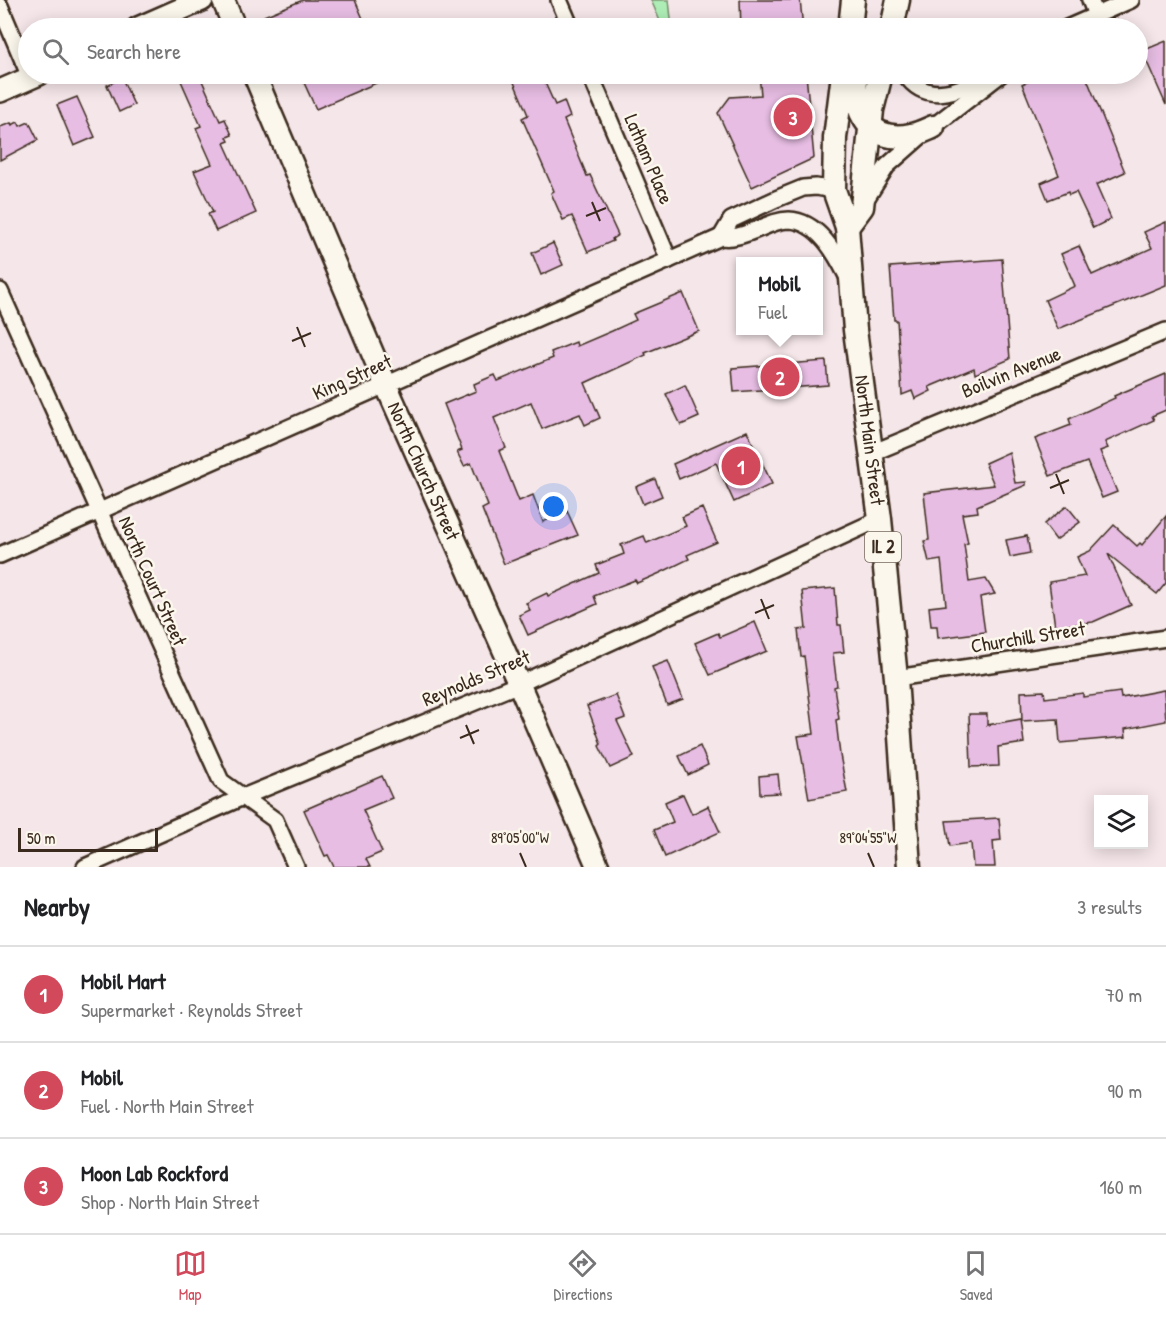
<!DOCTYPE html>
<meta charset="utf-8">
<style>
body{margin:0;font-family:"Patrick Hand",sans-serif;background:#f6f6f6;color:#202124}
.controls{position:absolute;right:18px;bottom:18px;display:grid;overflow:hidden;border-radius:0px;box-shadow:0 3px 15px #0003}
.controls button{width:54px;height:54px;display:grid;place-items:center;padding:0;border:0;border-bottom:2px solid #e0e0e0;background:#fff;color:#202124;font:30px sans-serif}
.scale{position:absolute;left:18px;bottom:15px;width:140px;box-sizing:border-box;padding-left:6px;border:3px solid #3b2a1e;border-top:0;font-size:16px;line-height:21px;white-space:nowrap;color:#3b2a1e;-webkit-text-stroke:4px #fbf7ec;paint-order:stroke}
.you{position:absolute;left:554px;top:507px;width:21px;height:21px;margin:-15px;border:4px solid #fff;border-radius:50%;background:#1a73e8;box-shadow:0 0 0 9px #1a73e833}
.badge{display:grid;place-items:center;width:39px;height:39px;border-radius:50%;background:#d1495b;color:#fff;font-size:20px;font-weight:700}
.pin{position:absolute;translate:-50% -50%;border:3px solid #fff;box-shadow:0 2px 6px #0006}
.popup{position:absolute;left:736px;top:257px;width:87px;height:78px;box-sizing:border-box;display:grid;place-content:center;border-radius:0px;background:#fff;filter:drop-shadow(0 2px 4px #0005);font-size:20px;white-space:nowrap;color:#757577}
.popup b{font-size:22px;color:#202124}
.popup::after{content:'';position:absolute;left:50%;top:100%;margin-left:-12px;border:12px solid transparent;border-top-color:#fff}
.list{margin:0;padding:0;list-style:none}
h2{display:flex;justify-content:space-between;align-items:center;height:78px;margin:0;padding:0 24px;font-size:26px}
h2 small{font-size:20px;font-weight:400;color:#757577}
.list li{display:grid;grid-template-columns:39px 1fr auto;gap:18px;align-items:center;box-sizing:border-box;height:96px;padding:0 24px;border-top:2px solid #e0e0e0}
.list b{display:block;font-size:22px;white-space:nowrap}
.list p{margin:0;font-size:20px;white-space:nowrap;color:#757577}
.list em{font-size:20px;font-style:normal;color:#757577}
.icon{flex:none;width:33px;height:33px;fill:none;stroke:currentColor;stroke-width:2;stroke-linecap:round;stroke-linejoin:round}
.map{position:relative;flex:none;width:1166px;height:867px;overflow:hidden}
.search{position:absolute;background:#fff;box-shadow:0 3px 15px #0003;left:18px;right:18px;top:18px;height:66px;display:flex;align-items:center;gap:15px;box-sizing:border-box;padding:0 21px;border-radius:33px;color:#757577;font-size:22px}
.sheet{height:366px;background:#fff}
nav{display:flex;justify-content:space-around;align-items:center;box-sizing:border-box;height:84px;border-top:2px solid #e0e0e0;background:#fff;font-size:16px;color:#757577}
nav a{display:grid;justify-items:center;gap:3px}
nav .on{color:#d1495b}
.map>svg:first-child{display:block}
.green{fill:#aeeeb6;stroke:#748c6a;stroke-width:1.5}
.building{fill:#e7bde3;stroke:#3b2a1e;stroke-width:1.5}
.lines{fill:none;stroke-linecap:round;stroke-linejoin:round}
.street-casing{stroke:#3b2a1e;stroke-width:20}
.secondary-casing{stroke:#3b2a1e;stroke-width:26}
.primary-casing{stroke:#3b2a1e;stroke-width:27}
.street{stroke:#fbf7ec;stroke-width:15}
.secondary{stroke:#fbf7ec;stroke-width:21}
.primary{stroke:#fbf7ec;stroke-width:22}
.ticks{fill:none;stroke:#3b2a1e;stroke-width:2}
.labels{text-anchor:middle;stroke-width:5;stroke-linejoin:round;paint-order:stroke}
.shield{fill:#fbf7ec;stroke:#75685c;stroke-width:1.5}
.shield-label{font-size:18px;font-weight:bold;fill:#3b2a1e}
.street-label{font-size:20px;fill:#3b2a1e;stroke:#fbf7ec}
.ticks-label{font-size:15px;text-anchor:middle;fill:#3b2a1e;stroke:#fbf7ec;stroke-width:5;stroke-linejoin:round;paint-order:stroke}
</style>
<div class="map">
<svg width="1166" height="867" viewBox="0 0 1166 867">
<rect width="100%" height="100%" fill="#f5e6e9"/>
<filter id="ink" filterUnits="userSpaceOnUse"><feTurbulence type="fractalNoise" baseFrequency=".0167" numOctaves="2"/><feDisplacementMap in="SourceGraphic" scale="12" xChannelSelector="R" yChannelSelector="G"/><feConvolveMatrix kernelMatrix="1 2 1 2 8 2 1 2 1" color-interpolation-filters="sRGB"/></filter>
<g filter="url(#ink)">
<!-- green -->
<path class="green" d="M651 0H669L672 28H663Z"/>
<!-- building -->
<g class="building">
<path d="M303 0H355L367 28H269L264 16Z"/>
<path d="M740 0H800L803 28H741Z"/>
<path d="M1166 41V105L1142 51Z"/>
<path d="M178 74H199L220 121 225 119 232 135 227 137 229 141 224 143 256 213 216 231 208 214 213 212 194 171 212 164 196 128 201 126Z"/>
<path d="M300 74H397L316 109Z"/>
<path d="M528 74H541L555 105 564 101 570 117 564 120 587 176 590 175 618 235 612 239 613 241 588 252 572 216 563 220 551 193 554 191 522 118 528 115 513 80Z"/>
<path d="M759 74H806L814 158 752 187 718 113 730 97 761 95Z"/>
<path d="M1046 74H1085L1125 172 1096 185 1111 219 1093 228 1076 192 1069 195 1068 192 1048 200 1041 183 1059 175 1022 84Z"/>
<path d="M122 78 134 105 119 112 107 85Z"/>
<path d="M77 97 95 137 74 146 57 105Z"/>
<path d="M18 122 20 126 29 122 38 140 0 160V127L11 123 12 125Z"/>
<path d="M1166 222V285L1058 329 1045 300 1075 286 1061 254 1079 246 1092 275 1152 248 1144 232Z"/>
<path d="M553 243 563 265 541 275 532 253Z"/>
<path d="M1002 259 1010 359 975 374 974 368 929 387 931 391 915 399 912 391 902 395 897 320H894L890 267Z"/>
<path d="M683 293 699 331 645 353 646 355 585 383 600 418 585 425 580 414 542 429 531 402 494 418 506 448 499 451 519 501 533 495 543 522 567 511 578 535 504 564 482 509 488 506 471 463 464 466 457 452 462 450 444 404 476 391 474 384 495 375 498 381 553 358 551 352 576 342 577 346 612 331 636 320 633 314Z"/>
<path d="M826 361 828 385 734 392 732 368Z"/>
<path d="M1166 374V410L1152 416 1154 420 1105 442 1108 448 1100 451 1117 492 1102 498 1087 462 1050 476 1035 439 1071 425 1069 419 1115 398 1114 396Z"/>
<path d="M685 385 699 417 681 425 666 394Z"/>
<path d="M747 431 772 484 734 502 716 463 679 479 673 464Z"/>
<path d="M1009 452 1015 483 1026 482V485L977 506 978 512 962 514 968 543 964 544 969 582 986 579 995 594 980 597 985 632 938 638 937 626H931L929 607 946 605 941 560 929 562 924 541 929 540 924 493 994 485 985 463Z"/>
<path d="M655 479 662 496 643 504 636 487Z"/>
<path d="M1067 506 1080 522 1056 540 1044 524Z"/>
<path d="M702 508 717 542 687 555 689 559 660 573 637 583 635 580 594 596 597 604 528 635 519 615 530 610 526 603 547 593 548 596 599 573 596 565 624 554 621 545 644 536 647 543 686 526 682 517Z"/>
<path d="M1166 516V583L1157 594 1108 554 1131 605 1093 622 1055 627 1049 582 1085 576 1077 557 1090 551 1114 525 1137 546 1140 543 1142 545Z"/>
<path d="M1027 536 1030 553 1010 557 1006 540Z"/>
<path d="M835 588 838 625H841L844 652 833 653 837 686 834 687 839 719 836 720 840 755 847 792 809 799 798 736 814 734 804 656 801 657 798 630 806 629 802 591Z"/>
<path d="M755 622 767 651 710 675 695 643 718 633 720 637Z"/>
<path d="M668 661 683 699 667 705 652 667Z"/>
<path d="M1164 690 1166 721 1125 729 1126 737 1060 743 1058 719 1022 721 1021 692 1044 691 1045 698 1083 693V697L1120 692 1121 698Z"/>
<path d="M616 695 625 718 617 721 634 757 610 768 599 746 601 744 587 706Z"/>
<path d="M969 714H987V725L1021 719 1024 743 998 747 999 766 971 767Z"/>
<path d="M700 746 708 765 688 775 679 756Z"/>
<path d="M778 774 780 793 760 794 759 776Z"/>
<path d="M382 776 392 798 363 810 382 852 366 859 370 867H334L328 855 325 856 304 810Z"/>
<path d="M683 794 692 814 708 806 720 832 665 857 654 830 673 822 665 802Z"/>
<path d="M999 818 1001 840 993 841 995 867H973L971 843 950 846 946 821Z"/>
</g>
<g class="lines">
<!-- street casing -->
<g class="street-casing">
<g id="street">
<path d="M559 0 571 28"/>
<path d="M1090 0 1096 15"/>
<path d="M0 6 30 77"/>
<path d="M1067 28 1131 0"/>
<path d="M590 74 669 260"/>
<path d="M905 74C927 107 960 89 989 76"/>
<path d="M866 199 887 166 921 136 1001 74"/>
<path d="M721 237 731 220 776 199 803 188 816 187 834 190"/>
<path d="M0 291 221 781 275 820 296 867"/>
<path d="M872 453 1166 331"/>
<path d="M0 555 721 237C736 239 747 233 761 228 770 224 779 220 789 220 818 221 836 254 847 276"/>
<path d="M896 678 1166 638"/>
<path d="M85 867 243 797 519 684 880 519"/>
</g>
</g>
<!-- secondary casing -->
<g class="secondary-casing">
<g id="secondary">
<path d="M223 0 235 28"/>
<path d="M138 28 202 0"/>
<path d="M254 74 386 385 519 684 598 867"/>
<path d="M0 91 39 74"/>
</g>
</g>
<!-- primary casing -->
<g class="primary-casing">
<g id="primary">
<path d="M850 28 853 0"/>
<path d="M892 28 898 0"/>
<path d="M843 74 835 138 834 190 847 227 855 330 880 519 896 678 909 867"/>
<path d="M856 74C853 110 868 144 911 135 918 134 926 130 933 127"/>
<path d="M847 227 862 207 872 110 881 74"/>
</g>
</g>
<!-- street -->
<use href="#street" class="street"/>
<!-- secondary -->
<use href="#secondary" class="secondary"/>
<!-- primary -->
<use href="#primary" class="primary"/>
</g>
</g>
<!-- ticks -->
<path class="ticks" d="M592 202 600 221M586 216 606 208M297 327 305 347M292 341 311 333M1056 474 1064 494M1050 488 1069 480M761 599 769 619M755 613 774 605M466 725 474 744M460 738 479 730M520 853 526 867M868 853 874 867"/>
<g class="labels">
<!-- shield labels -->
<rect class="shield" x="865" y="532" width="36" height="30" rx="4.5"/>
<g class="shield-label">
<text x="883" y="553">IL 2</text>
</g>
<!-- street labels -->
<g class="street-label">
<text transform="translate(649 159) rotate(67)" y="7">Latham Place</text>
<text transform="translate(1011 372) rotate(-22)" y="7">Boilvin Avenue</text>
<text transform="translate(352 377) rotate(-24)" y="7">King Street</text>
<text transform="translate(870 440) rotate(83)" y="7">North Main Street</text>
<text transform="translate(424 471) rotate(66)" y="7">North Church Street</text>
<text transform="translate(153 581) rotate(66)" y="7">North Court Street</text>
<text transform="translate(1028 637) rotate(-9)" y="7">Churchill Street</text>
<text transform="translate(476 678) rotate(-23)" y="7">Reynolds Street</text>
</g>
</g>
<g class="ticks-label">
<text x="520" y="843">89°05'00"W</text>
<text x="868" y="843">89°04'55"W</text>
</g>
</svg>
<div class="controls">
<button><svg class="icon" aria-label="layers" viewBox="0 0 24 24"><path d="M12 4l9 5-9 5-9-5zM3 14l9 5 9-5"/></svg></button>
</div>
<div class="scale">50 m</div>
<div class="you"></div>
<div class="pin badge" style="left:741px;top:466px">1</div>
<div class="pin badge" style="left:780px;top:377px">2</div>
<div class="popup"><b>Mobil</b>Fuel</div>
<div class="pin badge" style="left:793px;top:117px">3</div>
<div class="search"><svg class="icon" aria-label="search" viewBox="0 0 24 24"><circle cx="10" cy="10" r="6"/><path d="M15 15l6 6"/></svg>Search here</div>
</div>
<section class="sheet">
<h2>Nearby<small>3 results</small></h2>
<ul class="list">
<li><span class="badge">1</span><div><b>Mobil Mart</b><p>Supermarket · Reynolds Street</p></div><em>70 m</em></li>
<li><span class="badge">2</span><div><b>Mobil</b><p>Fuel · North Main Street</p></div><em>90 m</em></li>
<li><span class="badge">3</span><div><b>Moon Lab Rockford</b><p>Shop · North Main Street</p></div><em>160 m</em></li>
</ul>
</section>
<nav>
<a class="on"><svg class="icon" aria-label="map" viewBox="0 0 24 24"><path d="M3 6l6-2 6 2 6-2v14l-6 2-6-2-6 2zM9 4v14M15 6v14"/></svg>Map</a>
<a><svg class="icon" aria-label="directions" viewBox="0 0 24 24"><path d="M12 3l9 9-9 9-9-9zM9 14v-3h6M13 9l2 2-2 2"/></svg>Directions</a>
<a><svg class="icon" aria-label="saved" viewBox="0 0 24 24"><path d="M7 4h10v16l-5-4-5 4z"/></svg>Saved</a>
</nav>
